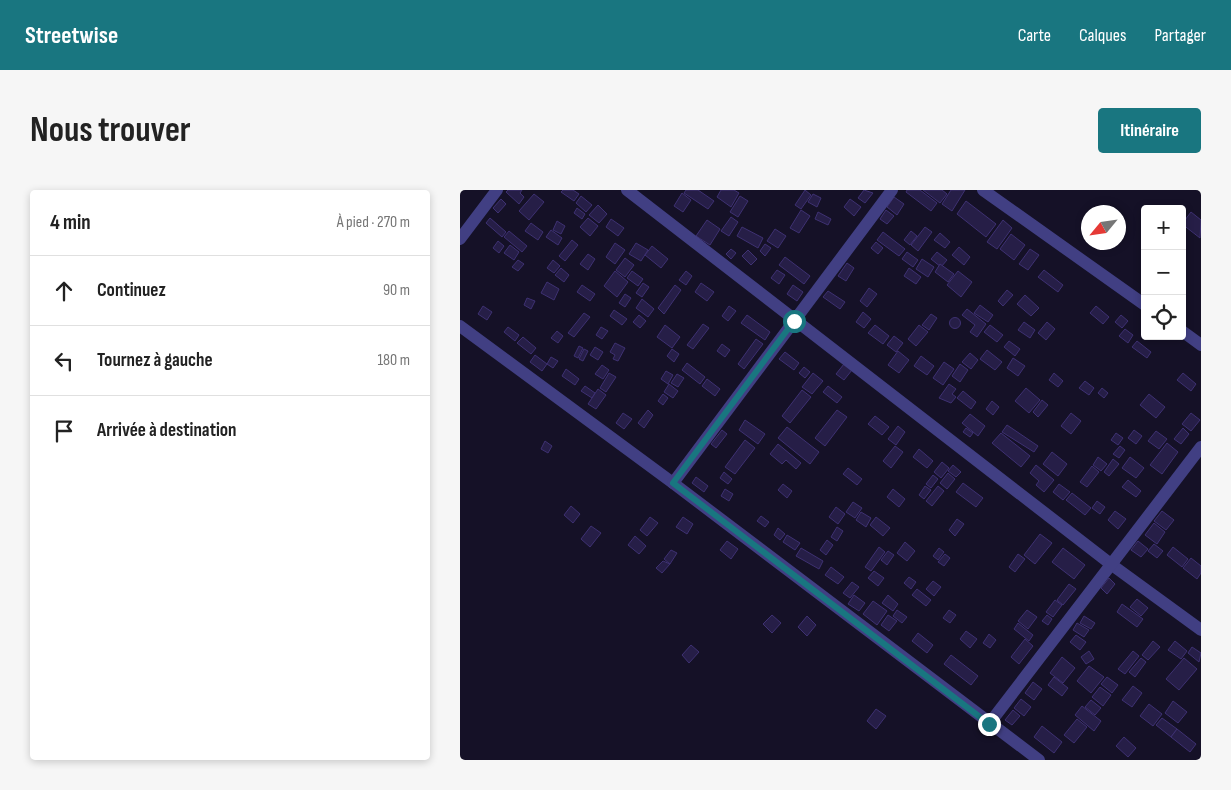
<!DOCTYPE html>
<html lang="fr">
<meta charset="utf-8">
<style>
body{margin:0;font-family:"Sofia Sans Condensed",sans-serif;background:#f6f6f6;color:#222}
.controls{position:absolute;right:15px;top:15px;display:grid;overflow:hidden;border-radius:5px;box-shadow:0 2px 8px #0003}
.controls button{width:45px;height:45px;display:grid;place-items:center;padding:0;border:0;border-bottom:1px solid #e0e0e0;background:#fff;color:#222;font:25px sans-serif}
.compass{position:absolute;left:621px;top:15px;width:45px;height:45px;border-radius:50%;background:#fff;box-shadow:0 2px 8px #0003;rotate:241deg}
.stop{position:absolute;width:15px;height:15px;margin:-11px;border:4px solid #197680;border-radius:50%;background:#fff}
.stop.end{background:#197680;border-color:#fff;box-shadow:0 1px 5px #0008}
.list{margin:0;padding:0;list-style:none}
h2{display:flex;justify-content:space-between;align-items:center;height:65px;margin:0;padding:0 20px;font-size:21px}
h2 small{font-size:16px;font-weight:400;color:#767676}
.list li{display:grid;grid-template-columns:32px 1fr auto;gap:15px;align-items:center;box-sizing:border-box;height:70px;padding:0 20px;border-top:1px solid #e0e0e0}
.list b{display:block;font-size:19px;white-space:nowrap}
.list em{font-size:16px;font-style:normal;color:#767676}
.icon{flex:none;width:28px;height:28px;fill:none;stroke:currentColor;stroke-width:2;stroke-linecap:round;stroke-linejoin:round}
.map{position:relative;flex:none;width:741px;height:570px;overflow:hidden;border-radius:5px}
header{display:flex;align-items:center;gap:30px;box-sizing:border-box;height:70px;padding:0 25px;background:#197680;color:#fff}
header strong{font-size:24px}
nav{display:flex;gap:28px;margin-inline-start:auto;font-size:18px}
.intro{display:flex;align-items:center;justify-content:space-between;box-sizing:border-box;height:120px;padding:0 30px}
h1{margin:0;font-size:35px}
.button{padding:12px 22px;border-radius:5px;background:#197680;color:#fff;font-size:18px;font-weight:700}
main{display:flex;gap:30px;padding:0 30px}
aside{flex:1;background:#fff;border-radius:5px;box-shadow:0 2px 8px #0003}
.map>svg:first-child{display:block}
.building{fill:#261e47;stroke:#3e3172}
.lines{fill:none;stroke-linecap:round;stroke-linejoin:round}
.street{stroke:#413f83;stroke-width:12}
.route{stroke:#197680;stroke-width:6}
</style>
<header>
<strong>Streetwise</strong>
<nav><a>Carte</a><a>Calques</a><a>Partager</a></nav>
</header>
<div class="intro"><h1>Nous trouver</h1><a class="button">Itinéraire</a></div>
<main>
<aside>
<h2>4 min<small>À pied · 270 m</small></h2>
<ul class="list">
<li><svg class="icon" aria-label="ahead" viewBox="0 0 24 24"><path d="M12 20V5M6 11l6-6 6 6"/></svg><div><b>Continuez</b></div><em>90 m</em></li>
<li><svg class="icon" aria-label="left" viewBox="0 0 24 24"><path d="M17 20v-9H6M10 6l-5 5 5 5"/></svg><div><b>Tournez à gauche</b></div><em>180 m</em></li>
<li><svg class="icon" aria-label="arrive" viewBox="0 0 24 24"><path d="M6 21V4h12l-3 4 3 4H6"/></svg><div><b>Arrivée à destination</b></div></li>
</ul>
</aside>
<div class="map">
<svg width="741" height="570" viewBox="0 0 741 570">
<rect width="100%" height="100%" fill="#151127"/>
<!-- building -->
<g class="building">
<path d="M48 0H62L60 3 64 7 59 14 46 2Z"/>
<path d="M103 0H113L119 4 114 11 101 2Z"/>
<path d="M226 0H238L254 11 248 19 224 3Z"/>
<path d="M261 0H274L279 3 271 17 257 7Z"/>
<path d="M345 0 351 5 341 19 335 15Z"/>
<path d="M404 0 413 3 405 13 398 8Z"/>
<path d="M447 0H460L477 13 471 21 446 2Z"/>
<path d="M463 0H482L487 4 480 13Z"/>
<path d="M491 0H505L492 21 482 14Z"/>
<path d="M222 3 231 10 223 22 214 16Z"/>
<path d="M74 4 84 12 69 30 59 21Z"/>
<path d="M353 4 361 8 357 17 348 12Z"/>
<path d="M121 6 132 15 126 22 116 13Z"/>
<path d="M280 6 288 11 278 27 270 22Z"/>
<path d="M434 7 444 14 437 25 427 17Z"/>
<path d="M41 9 46 14 38 23 33 18Z"/>
<path d="M390 9 401 17 394 26 384 17Z"/>
<path d="M506 11 536 34 526 47 497 24Z"/>
<path d="M138 15 147 24 139 33 129 25Z"/>
<path d="M117 18 125 24 122 29 114 23Z"/>
<path d="M341 20 350 26 339 43 330 38Z"/>
<path d="M426 20 434 26 427 34 420 29Z"/>
<path d="M358 22 371 29 368 35 355 29Z"/>
<path d="M731 22 741 30 740 48 722 34Z"/>
<path d="M271 27 278 32 269 46 261 41Z"/>
<path d="M30 28 46 42 42 47 26 33Z"/>
<path d="M128 28 138 36 130 46 120 37Z"/>
<path d="M151 29 164 38 158 46 146 37Z"/>
<path d="M247 30 260 39 250 55 236 46Z"/>
<path d="M543 30 552 38 537 59 527 52Z"/>
<path d="M97 31 105 36 101 44 93 40Z"/>
<path d="M71 33 83 42 78 50 65 41Z"/>
<path d="M282 37 303 48 298 58 277 46Z"/>
<path d="M465 37 472 42 458 61 451 55Z"/>
<path d="M315 39 326 46 318 58 307 51Z"/>
<path d="M91 40 102 48 98 55 86 47Z"/>
<path d="M49 41 67 56 62 62 44 47Z"/>
<path d="M451 41 457 46 450 55 444 50Z"/>
<path d="M423 42 445 59 439 66 417 50Z"/>
<path d="M480 43 490 52 485 58 474 50Z"/>
<path d="M551 44 565 55 554 70 540 59Z"/>
<path d="M112 50 118 55 105 71 99 66Z"/>
<path d="M38 51 44 56 39 63 33 58Z"/>
<path d="M416 52 423 58 418 64 411 58Z"/>
<path d="M155 53 165 60 155 74 146 67Z"/>
<path d="M176 53 188 60 181 71 169 64Z"/>
<path d="M305 54 311 58 305 66 300 61Z"/>
<path d="M50 55 59 62 54 70 44 63Z"/>
<path d="M192 56 208 69 201 78 185 65Z"/>
<path d="M499 57 510 67 504 75 492 65Z"/>
<path d="M271 59 276 63 271 69 266 64Z"/>
<path d="M570 59 579 65 568 80 559 74Z"/>
<path d="M288 60 297 69 291 75 282 66Z"/>
<path d="M447 62 458 70 453 77 442 69Z"/>
<path d="M477 62 487 70 481 77 471 69Z"/>
<path d="M128 64 135 69 128 80 120 74Z"/>
<path d="M325 67 350 86 344 94 319 75Z"/>
<path d="M165 68 174 75 165 87 156 80Z"/>
<path d="M462 69 474 77 468 87 456 79Z"/>
<path d="M58 70 64 74 58 81 52 77Z"/>
<path d="M93 70 100 76 94 83 87 78Z"/>
<path d="M387 73 394 78 386 91 378 86Z"/>
<path d="M480 74 494 84 488 92 475 82Z"/>
<path d="M101 78 109 85 104 92 95 85Z"/>
<path d="M449 78 461 87 456 94 444 86Z"/>
<path d="M317 80 325 85 319 94 311 88Z"/>
<path d="M584 80 603 95 598 102 578 87Z"/>
<path d="M155 81 168 92 157 107 144 96Z"/>
<path d="M172 81 183 89 178 96 167 88Z"/>
<path d="M226 81 232 86 226 95 219 90Z"/>
<path d="M498 81 512 92 501 107 487 95Z"/>
<path d="M87 92 99 99 94 110 81 103Z"/>
<path d="M183 93 189 97 182 107 176 103Z"/>
<path d="M241 93 254 102 247 111 235 102Z"/>
<path d="M122 95 135 104 130 111 117 102Z"/>
<path d="M215 95 221 100 204 124 198 118Z"/>
<path d="M333 95 343 102 337 111 327 104Z"/>
<path d="M409 98 417 104 407 117 400 111Z"/>
<path d="M547 100 553 105 543 116 538 111Z"/>
<path d="M368 101 385 112 380 119 363 107Z"/>
<path d="M165 104 171 108 165 117 159 113Z"/>
<path d="M565 105 579 118 571 126 557 114Z"/>
<path d="M67 108 75 111 71 119 64 115Z"/>
<path d="M182 109 194 119 188 127 176 118Z"/>
<path d="M520 115 533 125 528 132 514 123Z"/>
<path d="M23 116 32 122 27 130 18 124Z"/>
<path d="M269 116 276 121 268 131 262 126Z"/>
<path d="M636 116 649 127 643 134 630 123Z"/>
<path d="M507 119 526 134 517 147 510 142 515 135 502 125Z"/>
<path d="M154 120 167 129 162 135 150 126Z"/>
<path d="M403 122 411 129 404 138 396 132Z"/>
<path d="M124 123 130 127 114 147 108 143Z"/>
<path d="M471 124 477 128 469 140 462 135Z"/>
<path d="M179 125 186 131 180 138 173 132Z"/>
<path d="M287 125 310 142 305 150 281 133Z"/>
<path d="M661 125 668 131 662 138 655 132Z"/>
<circle cx="495" cy="133" r="5.5"/>
<path d="M564 132 575 140 570 148 558 140Z"/>
<path d="M587 132 595 139 586 150 578 143Z"/>
<path d="M243 134 249 138 233 159 227 155Z"/>
<path d="M205 135 220 147 212 158 197 147Z"/>
<path d="M415 135 429 146 423 154 408 143Z"/>
<path d="M459 135 468 142 456 156 448 149Z"/>
<path d="M530 135 543 145 537 152 524 142Z"/>
<path d="M48 137 59 145 55 151 44 142Z"/>
<path d="M141 137 148 141 142 149 136 145Z"/>
<path d="M665 139 673 145 668 153 659 146Z"/>
<path d="M97 141 103 146 98 153 91 148Z"/>
<path d="M434 146 443 153 436 162 427 155Z"/>
<path d="M63 147 76 158 71 164 57 153Z"/>
<path d="M296 149 303 154 284 179 278 174Z"/>
<path d="M549 151 560 159 555 166 544 157Z"/>
<path d="M677 151 691 162 687 168 672 157Z"/>
<path d="M155 153 165 158 158 171 153 169 155 165 150 162Z"/>
<path d="M262 154 270 160 265 167 257 161Z"/>
<path d="M119 156 123 158 118 168 114 166Z"/>
<path d="M135 157 143 162 138 170 130 165Z"/>
<path d="M124 159 128 161 123 171 119 169Z"/>
<path d="M212 159 219 164 214 172 207 166Z"/>
<path d="M527 160 542 172 535 180 520 169Z"/>
<path d="M438 161 449 170 439 183 428 175Z"/>
<path d="M325 162 339 173 334 180 319 169Z"/>
<path d="M510 163 518 170 511 179 502 172Z"/>
<path d="M75 165 87 174 82 181 70 172Z"/>
<path d="M461 166 474 176 467 185 454 176Z"/>
<path d="M91 167 98 171 93 178 87 174Z"/>
<path d="M553 168 565 176 558 186 547 178Z"/>
<path d="M484 172 494 179 483 195 473 188Z"/>
<path d="M227 173 245 187 240 194 222 180Z"/>
<path d="M384 174 392 180 384 190 376 184Z"/>
<path d="M500 174 508 180 500 192 492 186Z"/>
<path d="M142 175 149 180 143 189 135 184Z"/>
<path d="M344 177 350 182 345 188 339 183Z"/>
<path d="M106 179 119 189 115 195 102 186Z"/>
<path d="M206 181 213 185 208 194 201 189Z"/>
<path d="M149 183 156 187 146 202 140 198Z"/>
<path d="M353 183 363 191 352 204 342 197Z"/>
<path d="M594 183 603 191 598 197 589 190Z"/>
<path d="M723 183 736 194 731 201 717 190Z"/>
<path d="M217 184 224 188 218 197 211 193Z"/>
<path d="M247 189 260 199 255 206 242 196Z"/>
<path d="M625 191 634 198 629 205 619 198Z"/>
<path d="M209 194 218 201 213 208 204 202Z"/>
<path d="M489 194 496 199 492 204 496 207 491 213 479 208Z"/>
<path d="M125 196 135 203 132 208 121 201Z"/>
<path d="M368 196 382 207 377 213 363 202Z"/>
<path d="M566 198 580 210 569 223 555 211Z"/>
<path d="M642 198 648 203 644 208 638 203Z"/>
<path d="M138 199 146 205 136 219 128 214Z"/>
<path d="M342 200 351 207 330 233 322 226Z"/>
<path d="M503 201 516 212 511 219 497 208Z"/>
<path d="M203 204 208 208 203 215 198 211Z"/>
<path d="M689 204 705 217 696 228 680 215Z"/>
<path d="M582 210 588 215 578 227 573 222Z"/>
<path d="M532 211 539 217 533 225 526 219Z"/>
<path d="M188 220 193 225 184 238 178 233Z"/>
<path d="M377 220 387 227 365 256 355 248Z"/>
<path d="M163 223 172 229 164 239 156 233Z"/>
<path d="M611 223 621 231 611 244 601 236Z"/>
<path d="M731 223 740 230 731 241 722 234Z"/>
<path d="M510 224 525 236 518 246 502 233Z"/>
<path d="M415 226 429 237 422 245 408 234Z"/>
<path d="M285 230 305 244 298 254 279 240Z"/>
<path d="M547 235 578 256 574 262 542 242Z"/>
<path d="M438 236 445 242 436 255 428 249Z"/>
<path d="M327 237 359 262 350 274 318 248Z"/>
<path d="M506 238 513 243 510 247 503 242Z"/>
<path d="M723 238 729 244 721 254 714 249Z"/>
<path d="M262 240 267 244 256 258 251 254Z"/>
<path d="M674 240 682 246 676 254 668 248Z"/>
<path d="M696 241 707 249 699 259 688 251Z"/>
<path d="M541 243 570 266 561 277 532 253Z"/>
<path d="M656 243 663 248 658 255 651 250Z"/>
<path d="M285 250 295 258 275 284 265 277Z"/>
<path d="M85 251 92 256 88 263 81 259Z"/>
<path d="M707 253 718 262 702 284 690 275Z"/>
<path d="M318 254 341 273 336 279 326 270 322 274 310 264Z"/>
<path d="M435 256 443 262 431 278 423 271Z"/>
<path d="M660 256 665 260 659 268 653 264Z"/>
<path d="M459 259 473 271 467 278 453 267Z"/>
<path d="M592 262 607 274 598 286 583 274Z"/>
<path d="M638 267 647 274 641 281 633 275Z"/>
<path d="M670 267 684 278 676 288 662 278Z"/>
<path d="M653 269 659 274 649 286 644 282Z"/>
<path d="M482 272 489 278 481 288 474 282Z"/>
<path d="M493 275 501 282 496 287 488 281Z"/>
<path d="M576 275 594 290 584 302 576 295 579 291 570 283Z"/>
<path d="M632 276 639 282 627 297 620 292Z"/>
<path d="M388 278 402 289 397 295 383 284Z"/>
<path d="M264 282 272 289 268 294 260 288Z"/>
<path d="M488 283 495 289 487 299 480 293Z"/>
<path d="M473 285 478 289 471 298 466 294Z"/>
<path d="M236 287 248 296 244 302 232 293Z"/>
<path d="M668 290 681 301 676 307 662 297Z"/>
<path d="M503 293 523 308 516 317 496 302Z"/>
<path d="M323 294 332 301 327 308 318 300Z"/>
<path d="M599 294 610 302 603 310 593 302Z"/>
<path d="M465 296 471 300 464 309 459 305Z"/>
<path d="M478 296 484 301 472 316 466 311Z"/>
<path d="M265 299 273 304 269 311 261 306Z"/>
<path d="M433 299 445 309 439 317 427 307Z"/>
<path d="M612 303 631 318 625 325 606 310Z"/>
<path d="M637 311 645 317 640 324 632 318Z"/>
<path d="M393 312 402 318 395 328 386 322Z"/>
<path d="M111 316 120 324 113 333 104 325Z"/>
<path d="M376 317 385 324 378 334 369 327Z"/>
<path d="M655 321 666 329 658 339 648 330Z"/>
<path d="M702 321 714 330 706 340 694 331Z"/>
<path d="M401 322 411 328 406 337 396 330Z"/>
<path d="M301 326 309 332 305 337 297 331Z"/>
<path d="M190 327 198 333 187 346 180 340Z"/>
<path d="M223 327 233 334 227 344 216 337Z"/>
<path d="M416 327 430 338 423 346 410 335Z"/>
<path d="M497 329 504 334 495 346 489 340Z"/>
<path d="M694 333 705 342 697 354 685 345Z"/>
<path d="M131 336 141 343 130 357 121 349Z"/>
<path d="M377 337 383 341 377 351 371 347Z"/>
<path d="M318 338 325 344 320 350 314 345Z"/>
<path d="M580 344 592 353 575 374 564 365Z"/>
<path d="M327 345 340 353 335 360 323 352Z"/>
<path d="M175 346 186 356 179 364 168 355Z"/>
<path d="M367 350 373 355 366 365 360 360Z"/>
<path d="M267 351 278 359 271 369 260 360Z"/>
<path d="M678 351 688 359 681 367 671 360Z"/>
<path d="M445 352 455 361 447 371 437 363Z"/>
<path d="M694 354 703 361 697 368 688 361Z"/>
<path d="M419 357 425 362 411 381 405 377Z"/>
<path d="M713 357 728 369 722 377 707 365Z"/>
<path d="M341 358 363 371 359 379 336 366Z"/>
<path d="M479 358 484 362 478 370 473 366Z"/>
<path d="M603 358 625 375 614 389 592 372Z"/>
<path d="M211 360 217 363 210 374 204 369Z"/>
<path d="M428 361 434 365 427 375 421 370Z"/>
<path d="M485 364 490 368 484 376 478 372Z"/>
<path d="M558 364 565 369 555 382 549 377Z"/>
<path d="M731 368 741 376V383L737 389 723 378Z"/>
<path d="M203 371 210 374 202 383 196 378Z"/>
<path d="M371 377 384 387 378 394 365 385Z"/>
<path d="M414 381 424 388 418 396 408 388Z"/>
<path d="M449 387 456 392 451 399 444 393Z"/>
<path d="M649 388 655 394 647 404 641 398Z"/>
<path d="M473 391 481 397 474 406 466 399Z"/>
<path d="M392 392 399 397 390 408 383 403Z"/>
<path d="M609 394 616 399 603 415 597 410Z"/>
<path d="M457 399 471 410 466 416 452 405Z"/>
<path d="M394 405 405 413 399 421 388 414Z"/>
<path d="M428 405 438 414 433 421 422 413Z"/>
<path d="M677 409 688 418 681 426 670 417Z"/>
<path d="M595 410 602 415 593 427 586 422Z"/>
<path d="M413 411 427 421 417 435 403 424Z"/>
<path d="M662 414 683 429 677 437 657 422Z"/>
<path d="M437 420 447 427 442 433 433 426Z"/>
<path d="M489 420 496 425 490 433 483 428Z"/>
<path d="M567 420 577 427 568 439 558 431Z"/>
<path d="M312 425 321 433 312 443 303 434Z"/>
<path d="M428 425 437 431 429 441 421 435Z"/>
<path d="M587 425 592 429 588 435 582 431Z"/>
<path d="M347 426 356 435 347 446 338 437Z"/>
<path d="M624 426 635 433 631 439 620 433Z"/>
<path d="M558 433 573 445 569 451 554 439Z"/>
<path d="M617 433 629 440 624 447 613 440Z"/>
<path d="M506 441 517 449 510 458 500 449Z"/>
<path d="M458 443 473 455 467 463 452 451Z"/>
<path d="M529 444 536 450 530 458 523 453Z"/>
<path d="M616 445 626 452 620 460 610 452Z"/>
<path d="M565 449 573 456 559 474 551 467Z"/>
<path d="M693 451 700 457 688 470 682 465Z"/>
<path d="M715 451 727 461 721 469 708 460Z"/>
<path d="M231 455 239 462 229 473 222 465Z"/>
<path d="M732 457 741 463 739 472 728 463Z"/>
<path d="M629 461 634 469 626 474 621 467Z"/>
<path d="M673 461 679 466 665 484 658 479Z"/>
<path d="M491 465 518 486 511 495 484 474Z"/>
<path d="M602 467 615 478 603 493 590 483Z"/>
<path d="M681 468 686 472 675 487 669 482Z"/>
<path d="M724 468 737 479 719 500 706 489Z"/>
<path d="M629 476 644 487 631 503 617 491Z"/>
<path d="M594 487 608 498 602 506 588 495Z"/>
<path d="M647 487 658 495 652 503 641 494Z"/>
<path d="M573 492 582 499 574 510 565 503Z"/>
<path d="M673 496 682 503 672 517 662 510Z"/>
<path d="M640 497 651 505 643 516 632 507Z"/>
<path d="M561 509 571 517 564 526 554 518Z"/>
<path d="M631 510 641 518 635 525 625 517Z"/>
<path d="M713 511 727 522 718 533 705 523Z"/>
<path d="M689 514 702 524 693 536 680 526Z"/>
<path d="M622 516 641 531 634 541 615 525Z"/>
<path d="M416 519 426 526 416 539 407 531Z"/>
<path d="M553 520 560 526 552 535 545 530Z"/>
<path d="M702 528 717 539 711 547 696 535Z"/>
<path d="M617 529 627 537 614 553 604 545Z"/>
<path d="M582 536 602 552 594 563 574 547Z"/>
<path d="M717 539 736 554 730 562 711 547Z"/>
<path d="M664 547 676 558 668 567 656 556Z"/>
</g>
<g class="lines">
<!-- street -->
<g class="street">
<path d="M167 0 652 375 741 440"/>
<path d="M523 0 685 115"/>
<path d="M0 49 37 0"/>
<path d="M0 136 213 293 579 570"/>
<path d="M722 141 741 155"/>
<path d="M213 293 432 0"/>
<path d="M529 534 741 257"/>
</g>
</g>
<g class="lines">
<!-- route -->
<path class="route" d="M334 131 213 293 529 534"/>
</g>
</svg>
<div class="controls">
<button>+</button>
<button>−</button>
<button><svg class="icon" aria-label="locate" viewBox="0 0 24 24"><circle cx="12" cy="12" r="6"/><path d="M12 2v4M12 18v4M2 12h4M18 12h4"/></svg></button>
</div>
<svg class="compass" viewBox="-18 -18 36 36"><path d="M0-13l5 13h-10z" fill="#e53935"/><path d="M0 13l5-13h-10z" fill="#767676"/></svg>
<div class="stop" style="left:334px;top:131px"></div>
<div class="stop end" style="left:529px;top:534px"></div>
</div>
</main>
